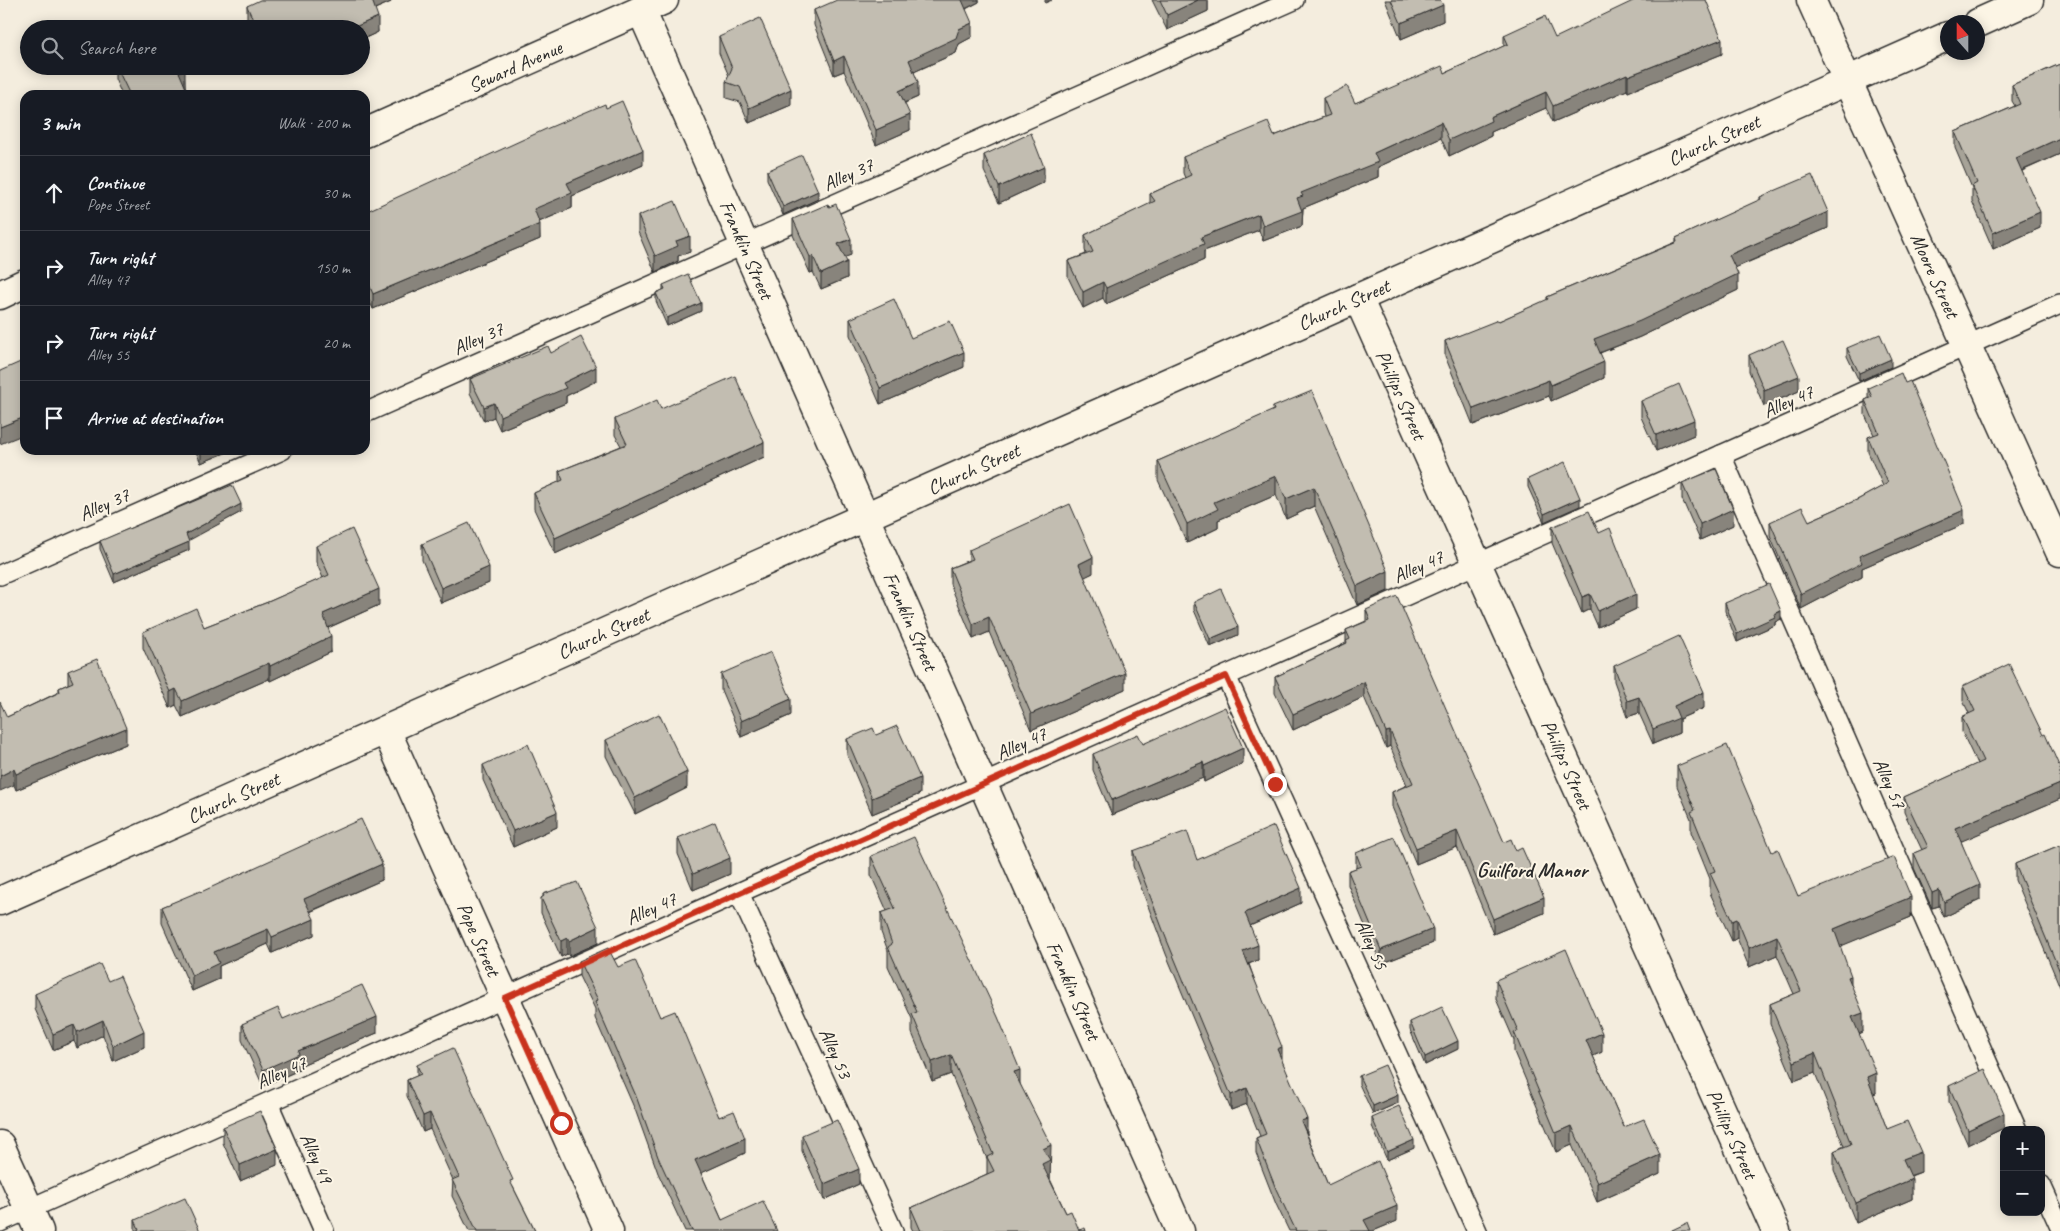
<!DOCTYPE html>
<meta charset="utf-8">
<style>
body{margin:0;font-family:Caveat,sans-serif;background:#20242c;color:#f1f3f6}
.controls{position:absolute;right:15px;bottom:15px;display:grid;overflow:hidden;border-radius:10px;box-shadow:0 2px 12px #0003}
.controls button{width:45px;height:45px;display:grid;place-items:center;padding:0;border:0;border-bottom:1px solid #363941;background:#171b24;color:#f1f3f6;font:25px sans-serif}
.compass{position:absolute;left:1940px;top:15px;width:45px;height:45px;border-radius:50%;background:#171b24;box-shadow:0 2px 12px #0003;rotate:339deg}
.stop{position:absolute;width:15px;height:15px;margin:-11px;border:4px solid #c8321e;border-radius:50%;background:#fff}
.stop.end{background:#c8321e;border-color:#fff;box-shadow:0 1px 5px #0008}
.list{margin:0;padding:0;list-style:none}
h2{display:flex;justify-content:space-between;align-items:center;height:65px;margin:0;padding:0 20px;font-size:21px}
h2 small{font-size:16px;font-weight:400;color:#9ea1a6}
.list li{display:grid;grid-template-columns:32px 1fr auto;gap:15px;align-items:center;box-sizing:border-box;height:75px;padding:0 20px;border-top:1px solid #363941}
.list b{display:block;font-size:19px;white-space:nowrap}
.list p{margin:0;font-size:16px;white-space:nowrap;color:#9ea1a6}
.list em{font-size:16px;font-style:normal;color:#9ea1a6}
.icon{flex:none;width:28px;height:28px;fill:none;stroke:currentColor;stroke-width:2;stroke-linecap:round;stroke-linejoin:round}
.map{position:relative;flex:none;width:2060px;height:1231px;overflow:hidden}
.search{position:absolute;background:#171b24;box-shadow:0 2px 12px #0003;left:20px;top:20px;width:350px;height:55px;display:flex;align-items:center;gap:12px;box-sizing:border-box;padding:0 18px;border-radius:28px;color:#9ea1a6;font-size:19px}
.panel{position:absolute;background:#171b24;box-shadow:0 2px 12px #0003;left:20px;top:90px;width:350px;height:365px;border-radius:15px}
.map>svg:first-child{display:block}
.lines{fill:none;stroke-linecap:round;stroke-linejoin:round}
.lane-casing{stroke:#2b2b2b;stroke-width:22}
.street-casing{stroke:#2b2b2b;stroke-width:31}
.secondary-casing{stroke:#2b2b2b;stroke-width:31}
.lane{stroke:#fcf5e5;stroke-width:19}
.street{stroke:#fcf5e5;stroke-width:28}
.secondary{stroke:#fcf5e5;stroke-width:28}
.wall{fill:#a7a398;stroke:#2b2b2b}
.shaded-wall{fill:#88847c;stroke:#2b2b2b}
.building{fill:#c2bdb1;stroke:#2b2b2b}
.route{stroke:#c8321e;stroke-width:6}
.labels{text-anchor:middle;stroke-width:4;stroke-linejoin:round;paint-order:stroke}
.street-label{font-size:20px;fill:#2b2b2b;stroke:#fcf5e5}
.neighbourhood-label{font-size:21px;font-weight:bold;fill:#2b2b2b;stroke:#fcf5e5}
</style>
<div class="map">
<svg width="2060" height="1231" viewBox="0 0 2060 1231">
<rect width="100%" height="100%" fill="#f4edde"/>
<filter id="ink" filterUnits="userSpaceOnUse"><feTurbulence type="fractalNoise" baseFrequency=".02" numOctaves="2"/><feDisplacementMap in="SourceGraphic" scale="10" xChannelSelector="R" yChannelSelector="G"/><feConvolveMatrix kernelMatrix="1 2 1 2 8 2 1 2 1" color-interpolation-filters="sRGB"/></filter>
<g filter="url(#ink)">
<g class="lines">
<!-- lane casing -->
<g class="lane-casing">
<g id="lane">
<path d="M365 413 1294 0"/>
<path d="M1721 455 2017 1130"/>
<path d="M0 575 282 450"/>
<path d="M1226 676 1477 1231"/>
<path d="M739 893 893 1231"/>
<path d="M268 1103 324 1231"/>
<path d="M2041 1185 2060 1227"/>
<path d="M0 1222 2060 304"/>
</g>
</g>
<!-- street casing -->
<g class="street-casing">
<g id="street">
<path id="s1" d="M1811 0 2060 552"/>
<path id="s2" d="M641 10 1180 1231"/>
<path id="s3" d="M365 133 664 0"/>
<path d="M0 295 25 283"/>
<path id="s4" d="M1358 298 1776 1231"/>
<path id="s5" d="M386 730 609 1231"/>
<path d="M0 1145 39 1231"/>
</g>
</g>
<!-- secondary casing -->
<g class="secondary-casing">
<g id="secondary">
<path d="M1978 23 2029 0"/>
<path id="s6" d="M0 901 1948 36"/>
</g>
</g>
<!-- lane -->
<use href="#lane" class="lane"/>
<!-- street -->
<use href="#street" class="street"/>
<!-- secondary -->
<use href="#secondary" class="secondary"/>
</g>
<!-- wall -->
<g class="wall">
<path d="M391 0V2L375 9 378 32 361 40V29H250L247 22V6Z"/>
<path d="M979 0V2L966 9 972 37 959 44 956 53 914 72 918 97 905 103 910 130 876 145 844 71 834 75 814 25V10Z"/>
<path d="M1152 0H1208V11L1167 30Z"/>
<path d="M1385 0H1440L1443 21 1401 39Z"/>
<path d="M1504 35 1555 38 1722 54 1628 92 1627 90 1553 122 1546 108 1491 132V136L1449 156 1441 138 1378 167V177L1303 208 1302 226 1263 241 1259 230 1204 251V260L1106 304 1103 298 1083 308 1068 277V261L1086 254 1085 250V235L1150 204V194L1185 178 1183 173V157L1274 136 1324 117 1323 113V98L1355 103 1445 73 1504 46Z"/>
<path d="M719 37 791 105 749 123 740 102 726 98V82L729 76 719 53Z"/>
<path d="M2060 64V154L2022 171 2040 228 1993 249 1972 201V188L1955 148V132L2015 106 2012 101V85Z"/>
<path d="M115 66H184L185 85 188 95H122L115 79Z"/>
<path d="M984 155 1044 182 999 203 984 171Z"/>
<path d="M643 165 572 196V208L539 222 540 239 373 309 365 291V212Z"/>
<path d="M767 171 818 199 783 215 767 179Z"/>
<path d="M1760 197 1828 228 1735 268 1738 290 1640 337 1600 353 1604 378 1551 401 1549 396 1473 425 1445 356V341L1499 321 1547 300V297L1676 242V238L1760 200Z"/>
<path d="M638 216 690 252 678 256V261L655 272 638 232Z"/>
<path d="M793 219 851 255 844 257 847 278 821 289 813 272 810 273 793 235Z"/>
<path d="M663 285 701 311 667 326 656 301V293L663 290Z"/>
<path d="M850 319 964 367 880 404 850 335Z"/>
<path d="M1847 348 1891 367 1859 381 1847 356Z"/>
<path d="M551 353 596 381 566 396V403L500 430 494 417 484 421 470 393V379Z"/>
<path d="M1749 355 1799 391 1764 406 1749 371Z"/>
<path d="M1868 388 1964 524 1862 568V577L1801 609 1770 536V522L1809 521 1859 499 1883 486 1868 452V437L1874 435 1865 415V400L1868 399Z"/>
<path d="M1641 401 1694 435 1656 451 1641 417Z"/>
<path d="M1273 407 1388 591 1357 605 1314 506 1286 519 1276 495 1218 520V528L1187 543 1158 480V461L1273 411Z"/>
<path d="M661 409 764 457 555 554 534 509V493L559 482V471L621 446 615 435V419Z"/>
<path d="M195 450H232L201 463Z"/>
<path d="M1528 479 1580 506 1544 522 1528 487Z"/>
<path d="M1682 483 1733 525 1700 540 1682 499Z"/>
<path d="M241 512 188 540 189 550 114 582 100 549V541Z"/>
<path d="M1552 527 1599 533 1636 609 1598 627 1590 609 1582 613 1552 543Z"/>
<path d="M422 544 489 583 441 603 422 560Z"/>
<path d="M316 546 379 605 328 628 331 652 270 681 269 679 182 717 176 705 170 708 143 648V632L204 627 268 602 323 578 316 562Z"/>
<path d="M969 550 1093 573 1084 577 1125 689 1031 730 989 632 973 639 950 584V568L969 560Z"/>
<path d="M1194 602 1238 635 1210 647 1194 610Z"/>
<path d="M1725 603 1781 619 1775 622V625L1737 642 1725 611Z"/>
<path d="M1366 610 1504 842 1544 913 1493 934 1457 847 1416 864 1392 807V792L1407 785 1390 746 1386 748 1364 697 1293 730 1275 693V677L1346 643V630L1366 621Z"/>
<path d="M1614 666 1704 708 1679 719V733L1653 744 1639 713 1627 717 1614 681Z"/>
<path d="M68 671 126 744 16 790 14 785 7 717 59 692V688L68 684Z"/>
<path d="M721 674 791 715 741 737 721 690Z"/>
<path d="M1963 686 2060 799 1961 841 1980 900 1944 917 1939 906 1932 908 1914 868V853L1922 850 1904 812V797L1977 764 1962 732V717L1969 713 1963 701Z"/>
<path d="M847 739 920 794 872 814 847 755Z"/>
<path d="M606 740 687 788 635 814 606 756Z"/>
<path d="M1143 744 1243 763 1204 782 1203 778 1112 815 1093 770V754Z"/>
<path d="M483 765 557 827 513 847 483 780Z"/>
<path d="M1677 766 1772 852 1798 896 1911 917 1840 946 1851 985 1863 1032 1859 1034 1876 1093 1873 1094 1887 1129 1921 1172 1911 1176 1912 1199 1856 1223 1834 1170V1151L1844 1146 1815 1073 1794 1081 1770 1024V1004L1794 994 1777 955 1749 967 1737 938 1732 941 1710 893V879L1691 832V819L1677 786Z"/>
<path d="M678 838 730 874 693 890 678 854Z"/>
<path d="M2060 845V987L2015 880V864Z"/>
<path d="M1133 851 1197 860 1301 903 1250 926 1258 960 1249 964 1307 1134 1328 1185 1397 1221 1373 1231H1289L1276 1204 1256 1153V1138L1260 1136 1247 1104 1231 1110 1166 954 1133 866Z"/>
<path d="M1356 853 1433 943 1381 964 1348 885V871L1356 868Z"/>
<path d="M871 856 1020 1084 1051 1164H1050V1179L1066 1213 1079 1230 1086 1231H913L911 1227V1208L987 1174V1159L951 1074 932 1081 912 1033V1019L888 966V951L881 932V913L887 911 871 875Z"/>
<path d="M382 880 310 912 314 935 272 953 268 944 219 966V979L192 991 162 923V907L201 892Z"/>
<path d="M543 894 598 943 569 956 567 954 561 957 541 913V898L543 897Z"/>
<path d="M579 961 618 967 660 1017 719 1117 745 1153 701 1173 722 1220 777 1231H685L658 1173 636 1112 595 1018V1009L579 976Z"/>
<path d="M1496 980 1602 1052 1593 1056 1624 1127 1660 1174 1597 1202 1572 1145 1556 1152 1514 1052V1040L1496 999Z"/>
<path d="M108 981 144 1047 113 1061 103 1035 77 1048 74 1041 53 1050 35 1009V994Z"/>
<path d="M283 1019 377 1033 299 1066V1070L263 1086 242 1040V1024Z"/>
<path d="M1410 1022 1458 1049 1425 1065 1410 1030Z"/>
<path d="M417 1065 513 1187 535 1231H469L452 1196 453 1180 430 1129 423 1132 407 1096V1080L417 1076Z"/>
<path d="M1359 1076 1398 1103 1373 1114 1359 1084Z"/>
<path d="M1949 1086 2004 1128 1968 1145 1949 1102Z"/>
<path d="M1372 1118 1414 1148 1387 1160 1372 1126Z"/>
<path d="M223 1127 277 1165 240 1181 223 1143Z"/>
<path d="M802 1135 859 1184 824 1200 802 1151Z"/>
<path d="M135 1220 200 1231H135Z"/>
</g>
<!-- shaded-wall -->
<g class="shaded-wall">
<path d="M370 0H391V2L370 11Z"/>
<path d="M961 0H979V2L961 11Z"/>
<path d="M1045 0H1052L1045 3Z"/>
<path d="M1198 0H1208V11L1167 30V15Z"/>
<path d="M1443 5V21L1401 39V23Z"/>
<path d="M378 17V32L361 40V29H350Z"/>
<path d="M972 23V37L959 44 956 53 909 74V60L959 29Z"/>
<path d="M1722 39V54L1628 92V76Z"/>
<path d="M844 56V71L834 75V61Z"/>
<path d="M185 69V85L179 88V72Z"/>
<path d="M1627 74V90L1553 122V106Z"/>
<path d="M918 82V97L899 105V91Z"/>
<path d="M791 89V105L749 123V108Z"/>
<path d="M1546 92V108L1491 132V136L1449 156V140L1490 117Z"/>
<path d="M910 115V130L876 145V130Z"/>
<path d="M1441 122V138L1378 167V177L1303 208 1302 226 1263 241V226L1297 198 1301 193 1374 153Z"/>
<path d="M2060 138V154L2016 173V158Z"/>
<path d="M643 150V165L572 196V208L534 224V209L567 183Z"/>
<path d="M1044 167V182L999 203V187Z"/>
<path d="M818 191V199L783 215V207Z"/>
<path d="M1828 212V228L1729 270V255Z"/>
<path d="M2040 212V228L1993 249V233Z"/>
<path d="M1259 214V230L1204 251V260L1106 304V288L1201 237Z"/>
<path d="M540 224V239L373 309V294Z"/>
<path d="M690 236V252L678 256V261L655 272V256L676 241Z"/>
<path d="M851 239V255L838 260V244Z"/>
<path d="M813 256V272L810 273V257Z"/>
<path d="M847 262V278L821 289V274Z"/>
<path d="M1738 274V290L1640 337 1594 355V339Z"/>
<path d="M1103 282V298L1083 308V292Z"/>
<path d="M701 303V311L667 326V318Z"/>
<path d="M964 352V367L880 404V388Z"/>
<path d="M1891 359V367L1859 381V373Z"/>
<path d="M1604 362V378L1551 401V385Z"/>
<path d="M596 367V381L566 396V403L500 430V416L563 383Z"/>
<path d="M1799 376V391L1764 406V390Z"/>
<path d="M1549 380V396L1473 425V409Z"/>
<path d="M494 403V417L484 421V407Z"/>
<path d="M25 417V434L0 444V427Z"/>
<path d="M1694 420V435L1656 451V435Z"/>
<path d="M764 442V457L555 554V538Z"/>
<path d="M201 450H232L201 463Z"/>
<path d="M1276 476V495L1218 520V528L1187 543V524L1214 502Z"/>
<path d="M1314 487V506L1286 519V499Z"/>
<path d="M1580 498V506L1544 522V514Z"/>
<path d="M241 504V512L186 542V534Z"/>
<path d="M1733 509V525L1700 540V524Z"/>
<path d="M1964 510V524L1862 568V577L1801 609V594L1859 556Z"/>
<path d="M189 542V550L114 582V574Z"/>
<path d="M1093 557V573L1079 580V564Z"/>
<path d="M489 567V583L441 603V588Z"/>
<path d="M1388 571V591L1357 605V586Z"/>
<path d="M379 589V605L323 630V614Z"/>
<path d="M1590 594V609L1582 613V597Z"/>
<path d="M1636 594V609L1598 627V611Z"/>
<path d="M1781 611V619L1775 622V625L1737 642V634Z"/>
<path d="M989 617V632L973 639V624Z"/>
<path d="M1238 627V635L1210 647V639Z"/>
<path d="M331 636V652L270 681V666Z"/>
<path d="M269 663V679L182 717V701Z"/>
<path d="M1125 673V689L1031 730V714Z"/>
<path d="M1364 682V697L1293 730V714Z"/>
<path d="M176 689V705L170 708V692Z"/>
<path d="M1704 692V708L1679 719V733L1653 744V729L1674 706Z"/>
<path d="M1639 697V713L1627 717V701Z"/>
<path d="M791 699V715L741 737V721Z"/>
<path d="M126 728V744L16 790V774Z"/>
<path d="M1390 731V746L1386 748V732Z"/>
<path d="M1243 748V763L1204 782V766Z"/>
<path d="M1203 762V778L1112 815V800Z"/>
<path d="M14 769V785L0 791V776Z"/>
<path d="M687 772V788L635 814V798Z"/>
<path d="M920 778V794L872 814V798Z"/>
<path d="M2060 784V799L1955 844V828Z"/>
<path d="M557 812V827L513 847V831Z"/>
<path d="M1457 831V847L1416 864V848Z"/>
<path d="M730 858V874L693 890V874Z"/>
<path d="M382 864V880L304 914V899Z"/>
<path d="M1980 885V900L1944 917V902Z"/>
<path d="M1301 888V903L1245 928V913Z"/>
<path d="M1939 890V906L1932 908V893Z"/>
<path d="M1544 897V913L1493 934V919Z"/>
<path d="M1911 897V917L1834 949V929Z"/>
<path d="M314 919V935L272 953V937Z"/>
<path d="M1737 919V938L1732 941V921Z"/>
<path d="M598 927V943L569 956V941Z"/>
<path d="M268 929V944L219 966V979L192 991V976L214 952Z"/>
<path d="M1433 929V943L1381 964V950Z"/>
<path d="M1777 936V955L1749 967V948Z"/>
<path d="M567 938V954L561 957V941Z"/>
<path d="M1258 945V960L1243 966V951Z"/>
<path d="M1851 976V995L1848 977Z"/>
<path d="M1863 1013V1032L1852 1037V1017Z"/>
<path d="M377 1017V1033L299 1066V1070L263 1086V1070L298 1051Z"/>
<path d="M103 1020V1035L77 1048V1032Z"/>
<path d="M74 1025V1041L53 1050V1034Z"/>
<path d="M144 1031V1047L113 1061V1046Z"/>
<path d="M1602 1033V1052L1586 1059V1040Z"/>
<path d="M1458 1041V1049L1425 1065V1057Z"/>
<path d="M1282 1047V1062L1277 1049Z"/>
<path d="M1815 1053V1073L1794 1081V1062Z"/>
<path d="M951 1055V1074L932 1081V1062Z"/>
<path d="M1020 1070V1089L1014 1072Z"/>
<path d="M1876 1073V1093L1867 1097V1077Z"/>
<path d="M1247 1088V1104L1231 1110V1095Z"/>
<path d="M1398 1095V1103L1373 1114V1106Z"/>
<path d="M430 1113V1129L423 1132V1116Z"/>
<path d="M2004 1113V1128L1968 1145V1130Z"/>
<path d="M1307 1119V1134L1301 1121Z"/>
<path d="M1572 1126V1145L1556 1152V1133Z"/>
<path d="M745 1138V1153L695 1176V1160Z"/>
<path d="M1414 1140V1148L1387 1160V1152Z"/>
<path d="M1051 1145 1050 1179 1042 1183V1164L1043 1149Z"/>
<path d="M277 1149V1165L240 1181V1165Z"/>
<path d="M1921 1152V1172L1903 1178V1159Z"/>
<path d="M1660 1155V1174L1597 1202V1183Z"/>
<path d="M859 1169V1184L824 1200V1184Z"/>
<path d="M1912 1179V1199L1856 1223V1203Z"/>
<path d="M1397 1206V1221L1373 1231H1364V1220Z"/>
</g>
<!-- building -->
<g class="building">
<path d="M260 0H372L378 17 350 29H257L247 6Z"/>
<path d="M837 0H962L972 23 959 29 956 38 909 60 918 82 899 91 910 115 876 130 844 56 834 61 814 10Z"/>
<path d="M1160 0H1198L1167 15Z"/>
<path d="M1391 0H1440L1443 5 1401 23Z"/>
<path d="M1635 0H1706L1722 39 1628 76 1627 74 1553 106 1546 92 1490 117 1491 121 1449 140 1441 122 1374 153 1378 162 1301 193 1303 196 1297 198 1302 211 1263 226 1259 214 1201 237 1204 244 1106 288 1103 282 1083 292 1068 261 1093 252 1085 235 1155 201 1150 194 1191 175 1183 157 1268 122 1274 136 1330 115 1323 98 1347 86 1355 103 1442 66 1445 73 1508 44 1504 35 1545 16 1555 38Z"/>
<path d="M760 18 791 89 749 108 740 87 726 82 732 68 719 37Z"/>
<path d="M2060 64V138L2016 158 2040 212 1993 233 1972 186 1977 183 1955 132 2020 104 2012 85Z"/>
<path d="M116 66H184L185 69 179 72 188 93 183 95H130Z"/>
<path d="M622 101 643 150 567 183 572 193 534 209 540 224 373 294 365 275V212L546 129 605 104 606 108Z"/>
<path d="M1031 133 1044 167 999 187 984 155Z"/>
<path d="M802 155 818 191 783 207 767 171Z"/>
<path d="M1812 175 1828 212 1729 255 1738 274 1640 321 1594 339 1604 362 1551 385 1549 380 1473 409 1445 341 1498 320 1499 321 1548 299 1547 297 1677 242 1676 238 1761 199 1760 197Z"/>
<path d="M675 201 690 236 676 241 678 246 655 256 638 216Z"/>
<path d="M828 204 829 207 836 204 851 239 838 244 847 262 821 274 813 256 810 257 793 219Z"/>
<path d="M688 274 701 303 667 318 656 293 665 289 663 285Z"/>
<path d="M894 299 911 338 950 321 964 352 880 388 850 319Z"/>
<path d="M1880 334 1891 359 1859 373 1847 348Z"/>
<path d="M581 337 596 367 563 383 566 388 500 416 494 403 484 407 470 379 548 346 551 353Z"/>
<path d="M1783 340 1799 376 1764 390 1749 355Z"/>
<path d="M25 360V417L0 427V371Z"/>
<path d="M1901 373 1905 383 1910 381 1964 510 1859 556 1862 563 1801 594 1770 522 1802 507 1809 521 1859 499 1888 483 1868 437 1879 433 1865 400 1872 397 1868 388Z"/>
<path d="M735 376 764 442 555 538 534 493 563 480 559 471 627 444 615 419 657 400 661 409Z"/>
<path d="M1679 384 1694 420 1656 435 1641 401Z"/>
<path d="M1312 391 1388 571 1357 586 1314 487 1286 499 1276 476 1214 502 1218 509 1187 524 1158 461 1274 410 1273 407Z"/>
<path d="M1565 462 1580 498 1544 514 1528 479Z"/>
<path d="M1716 469 1733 509 1700 524 1682 483Z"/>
<path d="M232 485 241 504 186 534 189 542 114 574 100 541Z"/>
<path d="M1070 504 1093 557 1079 564 1125 673 1031 714 989 617 973 624 950 568 973 559 969 550Z"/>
<path d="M1589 511 1599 533 1610 528 1636 594 1598 611 1590 594 1582 597 1552 527Z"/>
<path d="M469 523 489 567 441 588 422 544Z"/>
<path d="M352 529 379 589 323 614 331 636 270 666 269 663 182 701 176 689 170 692 143 632 196 608 204 627 268 602 329 575 316 546Z"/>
<path d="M1769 584 1781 611 1774 614 1775 617 1737 634 1725 603Z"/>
<path d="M1221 589 1238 627 1210 639 1194 602Z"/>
<path d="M1397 596 1504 842 1511 839 1516 851 1522 848 1544 897 1493 919 1457 831 1416 848 1392 792 1413 783 1390 731 1386 732 1364 682 1293 714 1275 677 1347 643 1346 641 1350 639 1346 630 1370 620 1366 610Z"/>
<path d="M1679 636 1704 692 1674 706 1679 718 1653 729 1639 697 1627 701 1614 666Z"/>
<path d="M771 652 791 699 741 721 721 674Z"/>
<path d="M97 659 126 728 16 774 14 769 0 776V702L7 717 60 692 59 688 73 682 68 671Z"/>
<path d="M2009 664 2043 735 2045 734 2060 768V784L1955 828 1980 885 1944 902 1939 890 1932 893 1914 853 1928 847 1904 797 1983 761 1962 717 1975 711 1963 686Z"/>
<path d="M1225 707 1243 748 1204 766 1203 762 1112 800 1093 754 1138 734 1143 744Z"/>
<path d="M659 714 687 772 635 798 606 740Z"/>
<path d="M897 726 920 778 872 798 847 739 873 728 876 735Z"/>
<path d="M528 744 557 812 513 831 483 765Z"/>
<path d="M1727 745 1772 852 1778 849 1798 896 1894 857 1911 897 1834 929 1851 976 1848 977 1863 1013 1852 1017 1876 1073 1867 1077 1887 1129 1907 1121 1921 1152 1903 1159 1912 1179 1856 1203 1834 1151 1851 1144 1815 1053 1794 1062 1770 1004 1801 991 1777 936 1749 948 1737 919 1732 921 1710 873 1715 871 1691 812 1695 810 1677 766Z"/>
<path d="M361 819 382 864 304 899 314 919 272 937 268 929 214 952 219 963 192 976 162 907 200 891 201 892Z"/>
<path d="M715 822 730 858 693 874 678 838Z"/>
<path d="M1274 826 1301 888 1245 913 1258 945 1243 951 1282 1047 1277 1049 1307 1119 1301 1121 1328 1185 1378 1161 1397 1206 1364 1220 1370 1231H1296L1276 1189 1256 1138 1266 1134 1247 1088 1231 1095 1166 938 1133 851 1187 831 1197 860Z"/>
<path d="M914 837 998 1017 1020 1070 1014 1072 1051 1145 1043 1149 1050 1160 1042 1164 1066 1213 1071 1211 1079 1230 1085 1228 1086 1231H921L911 1208 994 1171 987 1157 993 1154 951 1055 932 1062 912 1014 917 1012 888 947 892 944 881 913 895 908 871 856Z"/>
<path d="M1394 837 1433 929 1381 950 1348 871 1361 866 1356 853Z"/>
<path d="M2060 845V972L2015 864Z"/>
<path d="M577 882 598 927 569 941 567 938 561 941 541 898 544 896 543 894Z"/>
<path d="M608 948 618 967 635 960 660 1017 675 1011 719 1117 734 1111 745 1138 695 1160 722 1220 763 1201 777 1231H692L658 1157 636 1096 595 1002 598 1000 579 961Z"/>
<path d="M1566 949 1602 1033 1586 1040 1624 1127 1644 1119 1660 1155 1597 1183 1572 1126 1556 1133 1514 1032 1518 1031 1496 980Z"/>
<path d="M100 964 108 981 120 976 144 1031 113 1046 103 1020 77 1032 74 1025 53 1034 35 994Z"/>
<path d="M362 985 377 1017 298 1051 299 1054 263 1070 242 1024 278 1008 283 1019Z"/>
<path d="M1442 1007 1458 1041 1425 1057 1410 1022Z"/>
<path d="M453 1048 513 1180 510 1181 535 1231H477L452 1180 459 1177 430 1113 423 1116 407 1080 421 1074 417 1065Z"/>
<path d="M1385 1065 1398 1095 1373 1106 1359 1076Z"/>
<path d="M1985 1069 2004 1113 1968 1130 1949 1086Z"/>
<path d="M1399 1106 1414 1140 1387 1152 1372 1118Z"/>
<path d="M260 1111 277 1149 240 1165 223 1127Z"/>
<path d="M837 1120 859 1169 824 1184 802 1135Z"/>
<path d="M185 1198 200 1231H136L139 1229 135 1220Z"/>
<path d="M1687 1223 1690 1231H1670Z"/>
</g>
</g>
<g class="lines" filter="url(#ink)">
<!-- route -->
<path class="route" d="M561 1123 505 998 1226 676 1275 784"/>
</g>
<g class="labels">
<!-- street labels -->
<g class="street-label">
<text dy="7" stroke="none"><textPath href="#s3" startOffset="164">Seward Avenue</textPath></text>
<text dy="7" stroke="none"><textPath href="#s6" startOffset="1875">Church Street</textPath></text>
<text transform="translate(848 174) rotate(-24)" y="7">Alley 37</text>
<text dy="7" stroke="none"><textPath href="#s2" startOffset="262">Franklin Street</textPath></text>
<text dy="7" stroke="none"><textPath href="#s1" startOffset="302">Moore Street</textPath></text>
<text dy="7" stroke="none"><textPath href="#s6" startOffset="1470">Church Street</textPath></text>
<text transform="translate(478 338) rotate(-24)" y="7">Alley 37</text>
<text dy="7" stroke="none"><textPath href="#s4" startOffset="106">Phillips Street</textPath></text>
<text transform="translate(1788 401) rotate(-24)" y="7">Alley 47</text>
<text dy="7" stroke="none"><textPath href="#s6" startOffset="1065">Church Street</textPath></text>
<text transform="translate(104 504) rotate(-24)" y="7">Alley 37</text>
<text transform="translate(1418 566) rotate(-24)" y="7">Alley 47</text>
<text dy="7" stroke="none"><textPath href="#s2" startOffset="668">Franklin Street</textPath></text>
<text dy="7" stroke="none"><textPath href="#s6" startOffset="660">Church Street</textPath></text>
<text transform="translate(1021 743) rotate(-24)" y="7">Alley 47</text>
<text dy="7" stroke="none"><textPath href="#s4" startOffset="511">Phillips Street</textPath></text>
<text transform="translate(1890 783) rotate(66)" y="7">Alley 57</text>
<text dy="7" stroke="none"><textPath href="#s6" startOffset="255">Church Street</textPath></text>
<text transform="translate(651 908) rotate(-24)" y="7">Alley 47</text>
<text dy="7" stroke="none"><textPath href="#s5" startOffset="229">Pope Street</textPath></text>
<text transform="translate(1372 944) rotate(66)" y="7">Alley 55</text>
<text dy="7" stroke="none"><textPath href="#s2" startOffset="1072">Franklin Street</textPath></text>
<text transform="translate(836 1053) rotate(66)" y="7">Alley 53</text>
<text transform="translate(281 1072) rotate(-24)" y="7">Alley 47</text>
<text dy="7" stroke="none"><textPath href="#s4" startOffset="916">Phillips Street</textPath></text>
<text transform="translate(317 1158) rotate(66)" y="7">Alley 49</text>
</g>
<!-- neighbourhood labels -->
<g class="neighbourhood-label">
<text x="1532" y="877">Guilford Manor</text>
</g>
</g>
</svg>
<div class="controls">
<button>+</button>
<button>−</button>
</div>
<svg class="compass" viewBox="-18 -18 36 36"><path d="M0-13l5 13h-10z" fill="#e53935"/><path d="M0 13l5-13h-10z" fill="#9ea1a6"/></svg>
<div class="stop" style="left:561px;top:1123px"></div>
<div class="stop end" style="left:1275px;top:784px"></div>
<div class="search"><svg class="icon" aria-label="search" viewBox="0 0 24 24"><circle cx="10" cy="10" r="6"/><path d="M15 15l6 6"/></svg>Search here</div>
<section class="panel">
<h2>3 min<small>Walk · 200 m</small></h2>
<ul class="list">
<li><svg class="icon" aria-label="ahead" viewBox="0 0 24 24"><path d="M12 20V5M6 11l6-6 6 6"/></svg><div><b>Continue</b><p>Pope Street</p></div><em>30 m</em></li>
<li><svg class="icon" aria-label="right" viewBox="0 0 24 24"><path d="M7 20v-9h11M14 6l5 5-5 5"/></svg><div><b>Turn right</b><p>Alley 47</p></div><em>150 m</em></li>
<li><svg class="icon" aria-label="right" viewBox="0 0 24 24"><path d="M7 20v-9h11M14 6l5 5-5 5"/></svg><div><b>Turn right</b><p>Alley 55</p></div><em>20 m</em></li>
<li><svg class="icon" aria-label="arrive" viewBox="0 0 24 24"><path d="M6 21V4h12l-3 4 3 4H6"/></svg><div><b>Arrive at destination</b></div></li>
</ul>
</section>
</div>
